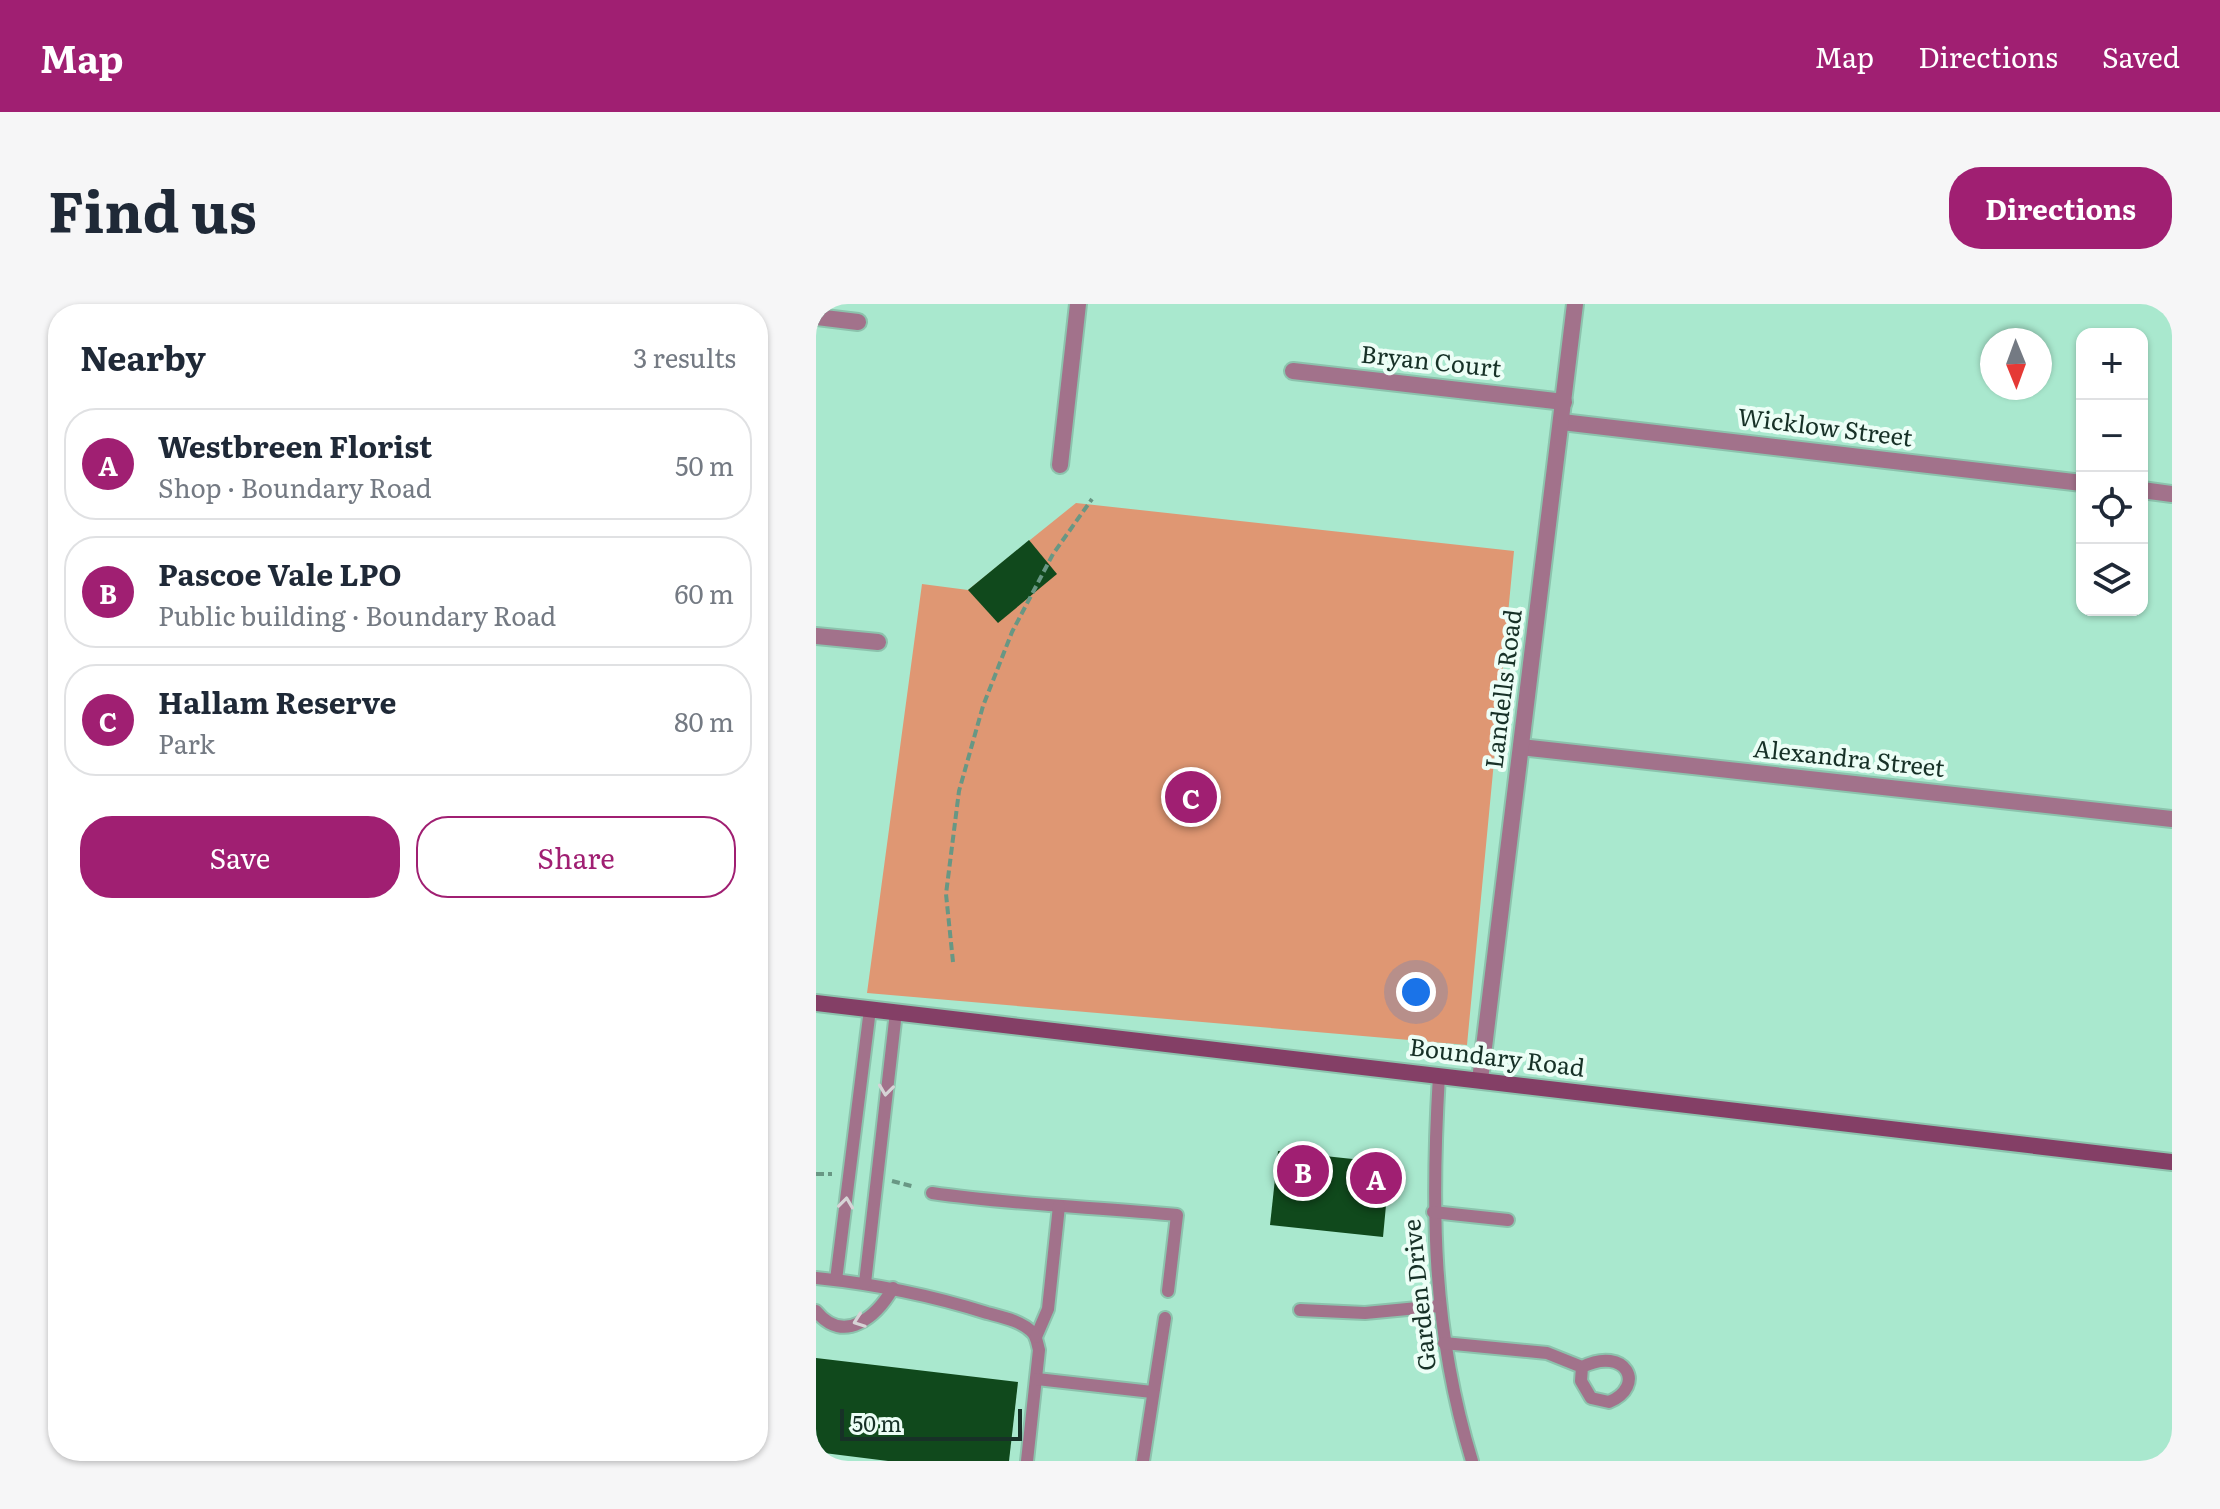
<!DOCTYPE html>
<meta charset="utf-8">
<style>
body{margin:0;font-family:Literata,serif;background:#f6f6f7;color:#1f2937}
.controls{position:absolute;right:24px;top:24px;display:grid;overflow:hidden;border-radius:16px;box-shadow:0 2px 6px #0004}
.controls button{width:72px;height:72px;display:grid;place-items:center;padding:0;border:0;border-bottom:2px solid #e0e1e3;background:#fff;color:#1f2937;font:40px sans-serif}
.compass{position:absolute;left:1164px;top:24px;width:72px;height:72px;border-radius:50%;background:#fff;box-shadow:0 2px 6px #0004;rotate:179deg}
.scale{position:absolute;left:24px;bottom:20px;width:182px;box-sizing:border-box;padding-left:8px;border:4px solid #173127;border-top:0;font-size:22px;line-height:28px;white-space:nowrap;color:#173127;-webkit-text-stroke:6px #ecfef6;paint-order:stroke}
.you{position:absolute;left:600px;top:688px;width:28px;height:28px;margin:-20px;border:6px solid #fff;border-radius:50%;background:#1a73e8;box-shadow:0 0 0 12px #1a73e833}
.badge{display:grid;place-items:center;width:52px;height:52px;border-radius:50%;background:#a01f72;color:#fff;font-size:26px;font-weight:700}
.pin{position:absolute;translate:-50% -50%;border:4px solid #fff;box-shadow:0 2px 8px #0006}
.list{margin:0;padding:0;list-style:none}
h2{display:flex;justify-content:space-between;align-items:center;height:104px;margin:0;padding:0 32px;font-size:34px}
h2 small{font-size:26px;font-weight:400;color:#747a83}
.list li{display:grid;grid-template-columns:52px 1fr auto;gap:24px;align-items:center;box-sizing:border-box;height:112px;margin:0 16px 16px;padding:0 16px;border:2px solid #e0e1e3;border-radius:32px}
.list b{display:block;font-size:30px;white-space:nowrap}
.list p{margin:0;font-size:26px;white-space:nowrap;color:#747a83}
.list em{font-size:26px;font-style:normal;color:#747a83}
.actions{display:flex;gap:16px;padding:24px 32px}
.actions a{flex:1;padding:18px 0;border:2px solid #a01f72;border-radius:32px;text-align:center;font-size:28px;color:#a01f72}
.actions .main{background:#a01f72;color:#fff}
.icon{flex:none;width:44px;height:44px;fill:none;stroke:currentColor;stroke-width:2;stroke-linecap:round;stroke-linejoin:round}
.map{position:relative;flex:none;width:1356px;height:1157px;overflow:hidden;border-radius:32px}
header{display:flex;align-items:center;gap:48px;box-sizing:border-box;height:112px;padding:0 40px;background:#a01f72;color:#fff}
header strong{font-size:38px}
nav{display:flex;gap:44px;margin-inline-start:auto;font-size:28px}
.intro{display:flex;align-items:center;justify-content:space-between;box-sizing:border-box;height:192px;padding:0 48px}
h1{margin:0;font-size:56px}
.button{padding:20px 36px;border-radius:32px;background:#a01f72;color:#fff;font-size:28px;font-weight:700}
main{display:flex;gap:48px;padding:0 48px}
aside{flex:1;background:#fff;border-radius:32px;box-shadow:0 2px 6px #0004}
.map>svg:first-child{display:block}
.green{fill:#df9773}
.building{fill:#10491c}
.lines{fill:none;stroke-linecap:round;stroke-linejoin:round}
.service-casing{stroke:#8cc3ad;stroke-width:16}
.minor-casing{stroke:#8cc3ad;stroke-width:20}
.secondary-casing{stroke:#8cc3ad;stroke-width:20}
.path{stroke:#689784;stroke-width:4;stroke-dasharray:8 4;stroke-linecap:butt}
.service{stroke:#a2728b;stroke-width:12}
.minor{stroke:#a2728b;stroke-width:16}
.secondary{stroke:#843f66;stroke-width:16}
.oneway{stroke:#d6d4d6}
.labels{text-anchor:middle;stroke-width:8;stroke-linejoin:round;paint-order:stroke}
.street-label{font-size:24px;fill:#173127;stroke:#ecfef6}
</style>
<header>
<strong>Map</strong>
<nav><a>Map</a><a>Directions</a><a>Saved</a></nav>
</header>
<div class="intro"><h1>Find us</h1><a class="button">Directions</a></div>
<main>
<aside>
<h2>Nearby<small>3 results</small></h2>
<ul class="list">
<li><span class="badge">A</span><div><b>Westbreen Florist</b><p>Shop · Boundary Road</p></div><em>50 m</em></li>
<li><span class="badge">B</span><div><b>Pascoe Vale LPO</b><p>Public building · Boundary Road</p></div><em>60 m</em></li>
<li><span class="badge">C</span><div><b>Hallam Reserve</b><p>Park</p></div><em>80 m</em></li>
</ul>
<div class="actions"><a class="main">Save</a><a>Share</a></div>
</aside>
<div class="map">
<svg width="1356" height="1157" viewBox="0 0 1356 1157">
<rect width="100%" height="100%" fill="#a9e8ce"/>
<!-- green -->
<path class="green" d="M260 199 698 247 651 741 51 689 106 280 152 286Z"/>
<!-- building -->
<g class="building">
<path d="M213 236 241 270 182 319 152 286Z"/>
<path d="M462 847 574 859 567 933 454 921Z"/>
<path d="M0 1054 202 1078 193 1157H72L0 1148Z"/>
</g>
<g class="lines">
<!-- service casing -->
<g class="service-casing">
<g id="service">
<path d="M623 771C615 905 616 1027 656 1157"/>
<path d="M116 889C198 901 279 903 361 911L352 987"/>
<path d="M617 908 692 916"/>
<path d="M0 974C59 980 114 991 171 1009 186 1013 206 1017 217 1029 221 1034 221 1039 223 1046L211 1157"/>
<path d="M20 976 54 705"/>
<path d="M49 979 80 708"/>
<path d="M484 1006 549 1009 623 1002"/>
<path d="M0 1007C28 1042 61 1012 77 984"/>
<path d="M220 1033 232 1005 243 902"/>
<path d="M628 1039 731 1049 766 1063C810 1041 831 1082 793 1098L775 1094 765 1077 766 1063"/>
<path d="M221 1075 336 1088"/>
<path d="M327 1157 349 1014"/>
</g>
</g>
<!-- minor casing -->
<g class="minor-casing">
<g id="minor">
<path d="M0 13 42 18"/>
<path d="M477 67 748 98"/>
<path d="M746 118 1266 179"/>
<path d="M244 161 262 0"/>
<path d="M1326 186 1356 190"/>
<path d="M0 332 62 338"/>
<path d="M705 443 1356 515"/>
<path d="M664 776 759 0"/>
</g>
</g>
<!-- secondary casing -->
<g class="secondary-casing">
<path id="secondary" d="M0 699 1356 858"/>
</g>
<!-- path -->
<g class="path">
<path d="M137 658 130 590 143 487 167 402 196 328 237 250 276 195"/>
<path d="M0 870H16"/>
<path d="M76 877 99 883"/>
</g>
<!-- service -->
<use href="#service" class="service"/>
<!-- minor -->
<use href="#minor" class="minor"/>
<!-- secondary -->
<use href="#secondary" class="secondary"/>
</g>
<!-- one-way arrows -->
<defs><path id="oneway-chevron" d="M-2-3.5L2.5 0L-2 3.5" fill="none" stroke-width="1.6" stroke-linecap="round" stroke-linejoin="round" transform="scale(2)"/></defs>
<g class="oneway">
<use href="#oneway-chevron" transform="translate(70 786) rotate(97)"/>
<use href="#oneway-chevron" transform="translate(30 899) rotate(-83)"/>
<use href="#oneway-chevron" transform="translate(43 1017) rotate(160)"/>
</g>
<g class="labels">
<!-- street labels -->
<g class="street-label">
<text transform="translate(615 58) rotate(6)" y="8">Bryan Court</text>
<text transform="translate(1009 124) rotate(7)" y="8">Wicklow Street</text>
<text transform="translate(688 385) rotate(-83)" y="8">Landells Road</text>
<text transform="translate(1033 455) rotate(6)" y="8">Alexandra Street</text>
<text transform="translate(681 754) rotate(7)" y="8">Boundary Road</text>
<text transform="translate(604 991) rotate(-96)" y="8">Garden Drive</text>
</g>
</g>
</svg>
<div class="controls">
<button>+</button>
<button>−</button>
<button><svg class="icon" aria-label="locate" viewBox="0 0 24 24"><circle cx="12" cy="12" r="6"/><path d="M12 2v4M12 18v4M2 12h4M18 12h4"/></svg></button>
<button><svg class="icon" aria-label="layers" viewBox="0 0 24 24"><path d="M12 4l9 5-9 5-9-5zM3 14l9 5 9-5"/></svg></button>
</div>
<svg class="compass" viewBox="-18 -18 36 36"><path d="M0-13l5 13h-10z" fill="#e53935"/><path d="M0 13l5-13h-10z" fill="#747a83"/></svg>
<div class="scale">50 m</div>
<div class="you"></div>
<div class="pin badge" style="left:560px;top:874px">A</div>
<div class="pin badge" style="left:487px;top:867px">B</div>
<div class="pin badge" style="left:375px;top:493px">C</div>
</div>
</main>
